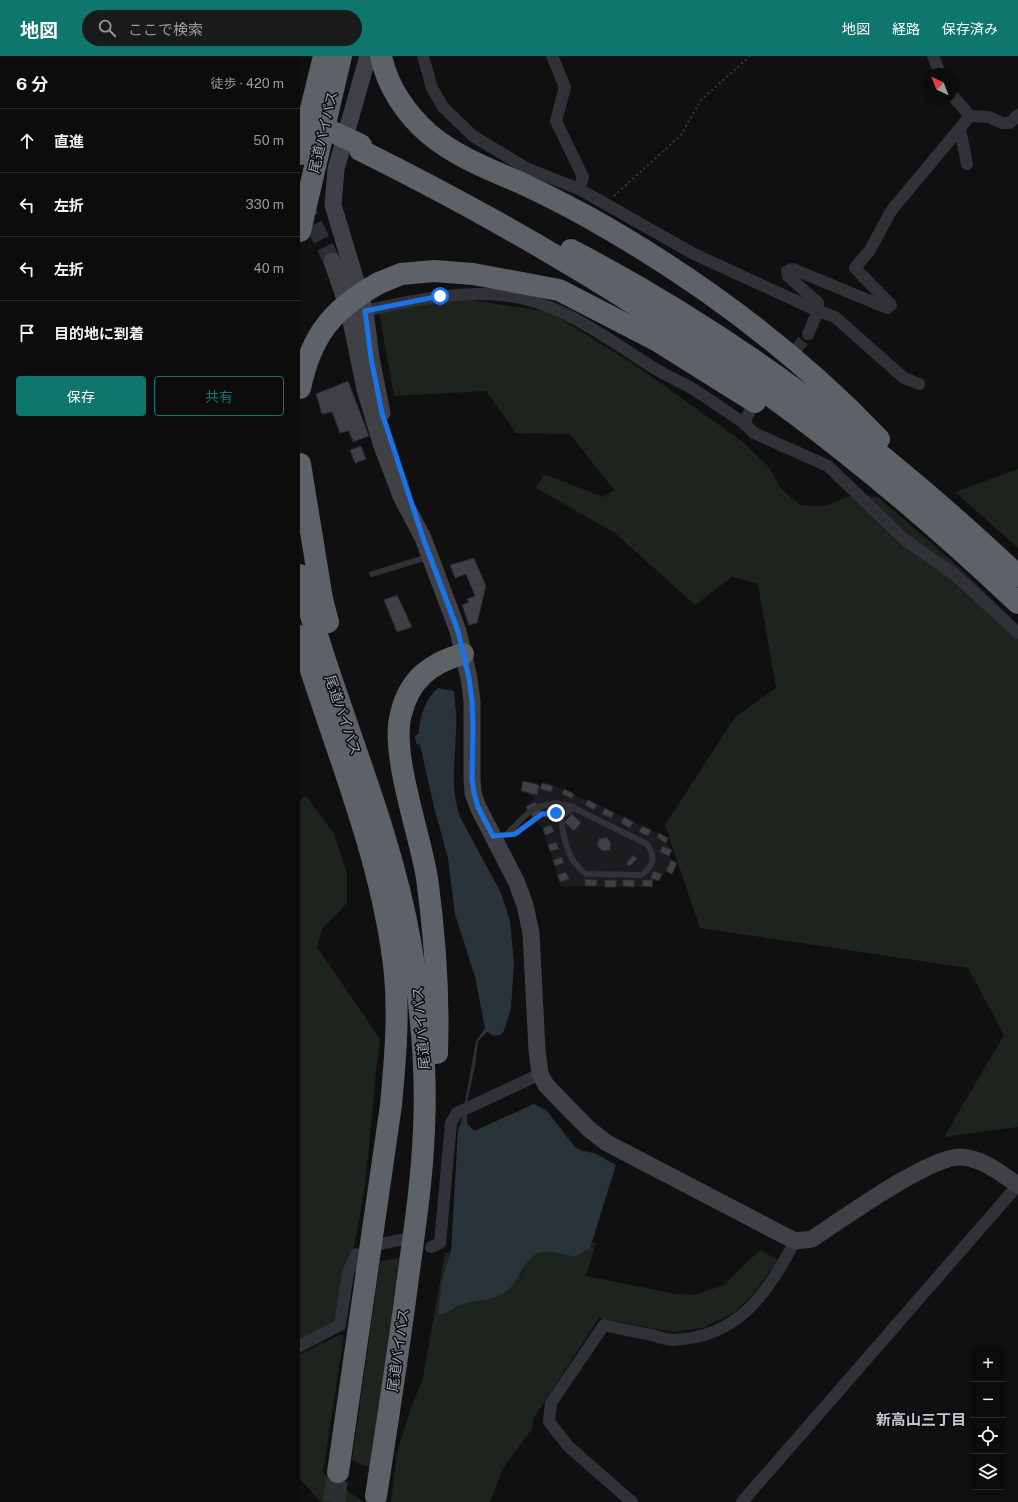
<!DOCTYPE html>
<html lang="ja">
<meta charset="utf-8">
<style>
body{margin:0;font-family:"Public Sans","Noto Sans JP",sans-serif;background:#1a1a1b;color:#f1f3f6}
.controls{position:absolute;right:12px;bottom:12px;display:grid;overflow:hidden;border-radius:4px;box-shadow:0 1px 3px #0004}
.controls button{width:36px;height:36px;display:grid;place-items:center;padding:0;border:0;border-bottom:1px solid #2c2c2e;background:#0c0c0d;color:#f1f3f6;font:20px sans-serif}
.compass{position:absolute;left:622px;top:12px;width:36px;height:36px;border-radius:50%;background:#0c0c0d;box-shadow:0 1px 3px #0004;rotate:317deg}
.stop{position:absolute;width:12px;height:12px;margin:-9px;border:3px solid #1a73e8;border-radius:50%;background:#fff}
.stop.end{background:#1a73e8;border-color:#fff;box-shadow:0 1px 4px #0008}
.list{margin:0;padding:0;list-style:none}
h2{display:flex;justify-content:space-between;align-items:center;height:52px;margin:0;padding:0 16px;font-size:17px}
h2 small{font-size:13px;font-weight:400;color:#9a9b9d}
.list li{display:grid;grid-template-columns:26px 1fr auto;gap:12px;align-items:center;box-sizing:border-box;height:64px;padding:0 16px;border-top:1px solid #2c2c2e}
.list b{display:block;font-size:15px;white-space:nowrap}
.list em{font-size:13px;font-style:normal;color:#9a9b9d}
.actions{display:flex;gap:8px;padding:12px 16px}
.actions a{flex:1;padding:9px 0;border:1px solid #0f766e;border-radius:4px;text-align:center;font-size:14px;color:#0f766e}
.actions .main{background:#0f766e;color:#fff}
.icon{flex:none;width:22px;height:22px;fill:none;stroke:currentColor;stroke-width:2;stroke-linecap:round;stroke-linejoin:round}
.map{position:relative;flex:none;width:718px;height:1446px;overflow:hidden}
header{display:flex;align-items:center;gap:24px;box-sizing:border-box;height:56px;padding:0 20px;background:#0f766e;color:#fff}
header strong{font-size:19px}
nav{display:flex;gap:22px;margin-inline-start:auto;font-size:14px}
.search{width:280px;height:36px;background:#1a1a1b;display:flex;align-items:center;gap:10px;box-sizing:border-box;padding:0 14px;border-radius:22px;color:#9a9b9d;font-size:15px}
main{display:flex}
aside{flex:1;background:#0c0c0d}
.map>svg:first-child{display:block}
.built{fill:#1c1c1e}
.green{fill:#1c241d}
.water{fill:#29343a}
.building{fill:#3f4045;stroke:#2a2a2e}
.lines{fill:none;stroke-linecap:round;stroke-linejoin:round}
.street-tunnel{stroke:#2d2e31;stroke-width:12;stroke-dasharray:12 6;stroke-linecap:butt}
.secondary-tunnel{stroke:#2d2e31;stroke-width:17;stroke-dasharray:17 8;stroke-linecap:butt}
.highway-tunnel{stroke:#2d2e31;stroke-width:22;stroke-dasharray:22 11;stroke-linecap:butt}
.path{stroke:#37393e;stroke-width:2;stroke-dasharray:2 3;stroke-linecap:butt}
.lane{stroke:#313237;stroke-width:6}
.street{stroke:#313237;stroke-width:12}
.secondary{stroke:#3f4147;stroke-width:17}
.highway{stroke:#5d6168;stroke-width:22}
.highway-bridge{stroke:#5d6168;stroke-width:22}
.route{stroke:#1a73e8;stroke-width:5}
.labels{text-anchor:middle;stroke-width:3;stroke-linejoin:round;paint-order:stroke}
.street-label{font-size:14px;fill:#a1a8b3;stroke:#0b0b0c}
.neighbourhood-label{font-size:15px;font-weight:bold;fill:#c2c6cf;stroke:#0b0b0c}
</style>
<header>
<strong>地図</strong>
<div class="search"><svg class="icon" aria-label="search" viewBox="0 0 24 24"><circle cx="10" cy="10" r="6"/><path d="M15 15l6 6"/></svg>ここで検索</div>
<nav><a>地図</a><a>経路</a><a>保存済み</a></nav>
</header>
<main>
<aside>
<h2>6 分<small>徒歩 · 420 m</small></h2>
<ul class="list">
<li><svg class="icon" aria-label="ahead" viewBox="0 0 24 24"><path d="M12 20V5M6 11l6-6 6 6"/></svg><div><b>直進</b></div><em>50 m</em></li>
<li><svg class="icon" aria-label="left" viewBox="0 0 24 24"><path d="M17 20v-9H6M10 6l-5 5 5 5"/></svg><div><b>左折</b></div><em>330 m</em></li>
<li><svg class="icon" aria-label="left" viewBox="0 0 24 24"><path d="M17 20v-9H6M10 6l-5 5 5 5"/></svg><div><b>左折</b></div><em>40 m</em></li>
<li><svg class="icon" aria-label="arrive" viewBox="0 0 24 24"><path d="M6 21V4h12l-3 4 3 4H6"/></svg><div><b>目的地に到着</b></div></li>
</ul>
<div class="actions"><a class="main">保存</a><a>共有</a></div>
</aside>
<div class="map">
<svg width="718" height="1446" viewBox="0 0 718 1446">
<rect width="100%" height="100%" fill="#101011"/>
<!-- built -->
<path class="built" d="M223 725 239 729 242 727 264 733 285 744H288L368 782 366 787 372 794 369 800 371 804 377 807 372 818 366 815 362 818 359 825 353 824 352 831 285 830 261 831 243 772 234 764 226 751 234 742 221 735Z"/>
<!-- green -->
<g class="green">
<path d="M157 242 250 256 335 309 443 386 469 411 481 433 500 449 524 450 550 440 564 439 578 441 658 510 718 569V1071L644 1081 704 979 668 912 400 872 365 769 435 661 476 632 458 528 432 521 395 549 315 477 236 432 244 418 303 441 314 434 270 378 216 377 186 335 94 340 79 256Z"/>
<path d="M718 413V492L655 436Z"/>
<path d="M6 740 34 778 47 818V847L22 873 17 891 80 983C74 1026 72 1068 67 1110 62 1164 48 1216 36 1268L0 1286V744Z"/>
<path d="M292 1187H296L286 1220 376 1238 395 1239 424 1229 460 1194 478 1204 453 1238 434 1257 402 1272 373 1276 299 1262 233 1363 232 1373 202 1414 190 1446H91L97 1396 112 1349 123 1322 145 1197 153 1196 220 1220C223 1214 227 1205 232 1200 241 1190 264 1199 275 1201L290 1192Z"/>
<path d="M99 1202 72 1413 52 1404 80 1205Z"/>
<path d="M39 1279H44L23 1417 62 1445 69 1446H21L0 1423V1298Z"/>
</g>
<!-- water -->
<g class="water">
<path d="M138 632 154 635C155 648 157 662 156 675 155 705 150 733 160 761L201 837 210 865 214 907 211 952 204 975 200 979 194 980 187 976 178 985 175 1010 167 1046 165 1047 176 985 185 972 175 921 155 858 148 802 134 751 120 689 116 687 115 680 119 677C119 661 126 642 138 632Z"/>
<path d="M234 1048 246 1054 275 1091 283 1095 294 1097 316 1109 290 1192 275 1201C265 1199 253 1195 242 1196 227 1197 220 1224 208 1234 193 1246 179 1243 162 1248 153 1251 147 1259 138 1258L142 1224 151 1196 158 1074 164 1058 167 1056V1067L174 1075Z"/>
</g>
<!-- building -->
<g class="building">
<path d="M48 325 69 380 53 386 49 375 40 377 32 356 22 358 16 338Z"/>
<path d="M61 390 66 403 55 407 50 394Z"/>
<path d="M174 502 186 530 177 567 169 569 162 549 169 546 167 543 175 540 166 518 155 522 150 509Z"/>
<path d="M97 539 112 571 97 576 84 544Z"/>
<path d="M223 725 239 729 237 739 221 735Z"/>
<path d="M242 727 253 730 251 736 240 733Z"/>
<path d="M264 733 274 738 272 743 262 738Z"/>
<path d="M288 744 297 749 294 754 285 749Z"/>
<path d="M235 746 243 759 234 764 226 751Z"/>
<path d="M305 752 314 757 311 762 302 758Z"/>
<path d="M272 758 281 767 274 775 264 766Z"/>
<path d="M324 761 333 766 330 772 321 767Z"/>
<path d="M251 769 254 776 245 779 243 772Z"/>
<path d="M342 770 351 774 348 780 339 776Z"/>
<path d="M359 777 368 782 366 787 357 782Z"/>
<path d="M307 781 311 787 310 794 302 795 297 789 299 783Z"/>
<path d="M256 786 259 793 250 795 248 789Z"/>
<path d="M362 790 372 794 369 800 360 796Z"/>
<path d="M333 799 337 803 330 810 326 808Z"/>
<path d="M262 801 264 807 255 810 253 804Z"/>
<path d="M371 804 377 807 372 818 366 815Z"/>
<path d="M353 815 362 818 359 825 351 822Z"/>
<path d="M266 816 269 823 260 826 258 819Z"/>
<path d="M285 823 297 824 296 830H285Z"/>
<rect x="305" y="824" width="11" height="7"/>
<path d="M323 824H334V831L323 830Z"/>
<path d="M343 824H353L352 831 342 830Z"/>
</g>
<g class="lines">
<!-- street-tunnel -->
<path class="street-tunnel" d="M474 323 508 278"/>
<!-- secondary-tunnel -->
<path class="secondary-tunnel" d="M3 146 32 205"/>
<!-- highway-tunnel -->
<path class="highway-tunnel" d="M34 1446 38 1416"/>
<!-- path -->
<path class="path" d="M314 140 381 79 401 44 450 0"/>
<!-- lane -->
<g class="lane">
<path d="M72 518 128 501"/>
<path d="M261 761 274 751"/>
<path d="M194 780 215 778 242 758 256 757 261 761C263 781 269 807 286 818L341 819C354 810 356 801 347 788L270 750 255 747 238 751 229 756 207 778"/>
</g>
<!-- street -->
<g class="street">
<path d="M123 0 132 32 143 51 173 80 226 112 279 133 394 198 518 255 508 278"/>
<path d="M252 0 265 31 256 65 283 121 279 133"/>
<path d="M633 0 640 18"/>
<path d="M652 39 670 60 689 61 702 67H710L718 59"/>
<path d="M660 73 667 108"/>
<path d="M65 255C110 245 154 235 200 239 257 243 306 282 354 312 365 319 377 324 388 330 407 341 425 355 444 367L450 355"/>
<path d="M619 328 604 322 535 261 518 255V247L488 220 487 215 493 213 587 252 591 249 555 212 570 194 591 155 670 60"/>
<path d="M444 367 454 377 528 410 605 484 654 518 718 577"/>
<path d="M81 1188 104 1183"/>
<path d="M131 1191 140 1187 151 1067 157 1057 240 1018"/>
<path d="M0 1290 40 1269 48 1217 56 1198"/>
<path d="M332 1446 269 1391 249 1366 251 1347 304 1269C320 1273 336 1276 352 1279 359 1281 367 1284 373 1284 438 1282 468 1237 495 1185"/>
<path d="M442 1446 718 1129"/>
</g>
<!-- secondary -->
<g class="secondary">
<path d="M68 0 36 113 33 149 65 255 71 302 82 357"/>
<path d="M32 205 49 255 65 333 82 390 101 440 123 482 158 575 169 622 172 645V723L173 737 178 751 216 825 225 849 231 877 237 994 240 1018 246 1029 273 1057 290 1074 307 1087 495 1185 512 1183C541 1164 631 1099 661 1101 684 1103 700 1117 718 1129"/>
</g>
<!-- highway -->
<g class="highway">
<path d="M81 0C87 30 106 58 129 78 154 99 184 111 214 124 239 135 264 148 288 161 395 221 495 295 579 383"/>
<path d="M60 94C187 157 311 229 428 310 531 380 627 461 718 547"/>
<path d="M0 98 24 0"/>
<path d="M0 175 41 0"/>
<path d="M271 194C435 279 584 393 718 520"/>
<path d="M79 227 101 218 134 215 173 218 259 234 356 284 455 346"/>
<path d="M0 408 22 543 28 566"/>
<path d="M0 519C31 642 88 760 110 885 121 948 127 1011 124 1074 122 1126 114 1177 107 1229 98 1299 87 1369 76 1440"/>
<path d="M0 580C34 691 83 802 95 918 99 962 95 1005 91 1049L38 1416"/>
<path d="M137 997C139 939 135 880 127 822 120 778 90 697 101 658 109 624 130 607 163 598"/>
</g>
<!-- highway-bridge -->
<g class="highway-bridge">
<path d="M0 61 61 89"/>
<path d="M0 332C11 280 32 253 79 227"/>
</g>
</g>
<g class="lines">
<!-- route -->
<path class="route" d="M140 240 65 255 71 302 82 357 123 482 158 575 169 622 172 645 173 670 172 723 174 737 178 751 193 780 215 778 242 758 256 757"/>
</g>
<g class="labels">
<!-- street labels -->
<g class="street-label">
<text transform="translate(23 76) rotate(-77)" y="5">尾道バイパス</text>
<text transform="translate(43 659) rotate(71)" y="5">尾道バイパス</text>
<text transform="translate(121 972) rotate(-95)" y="5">尾道バイパス</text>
<text transform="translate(98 1294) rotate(-82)" y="5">尾道バイパス</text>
</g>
<!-- neighbourhood labels -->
<g class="neighbourhood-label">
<text x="621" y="1369">新高山三丁目</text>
</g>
</g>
</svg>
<div class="controls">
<button>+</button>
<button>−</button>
<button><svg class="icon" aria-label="locate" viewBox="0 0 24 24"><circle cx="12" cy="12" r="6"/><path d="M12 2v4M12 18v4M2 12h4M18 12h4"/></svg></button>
<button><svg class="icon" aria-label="layers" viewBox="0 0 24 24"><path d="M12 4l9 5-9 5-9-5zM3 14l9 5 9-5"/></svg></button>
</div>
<svg class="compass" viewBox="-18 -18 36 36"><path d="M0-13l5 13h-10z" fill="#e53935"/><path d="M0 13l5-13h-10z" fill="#9a9b9d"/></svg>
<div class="stop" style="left:140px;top:240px"></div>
<div class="stop end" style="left:256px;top:757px"></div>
</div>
</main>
